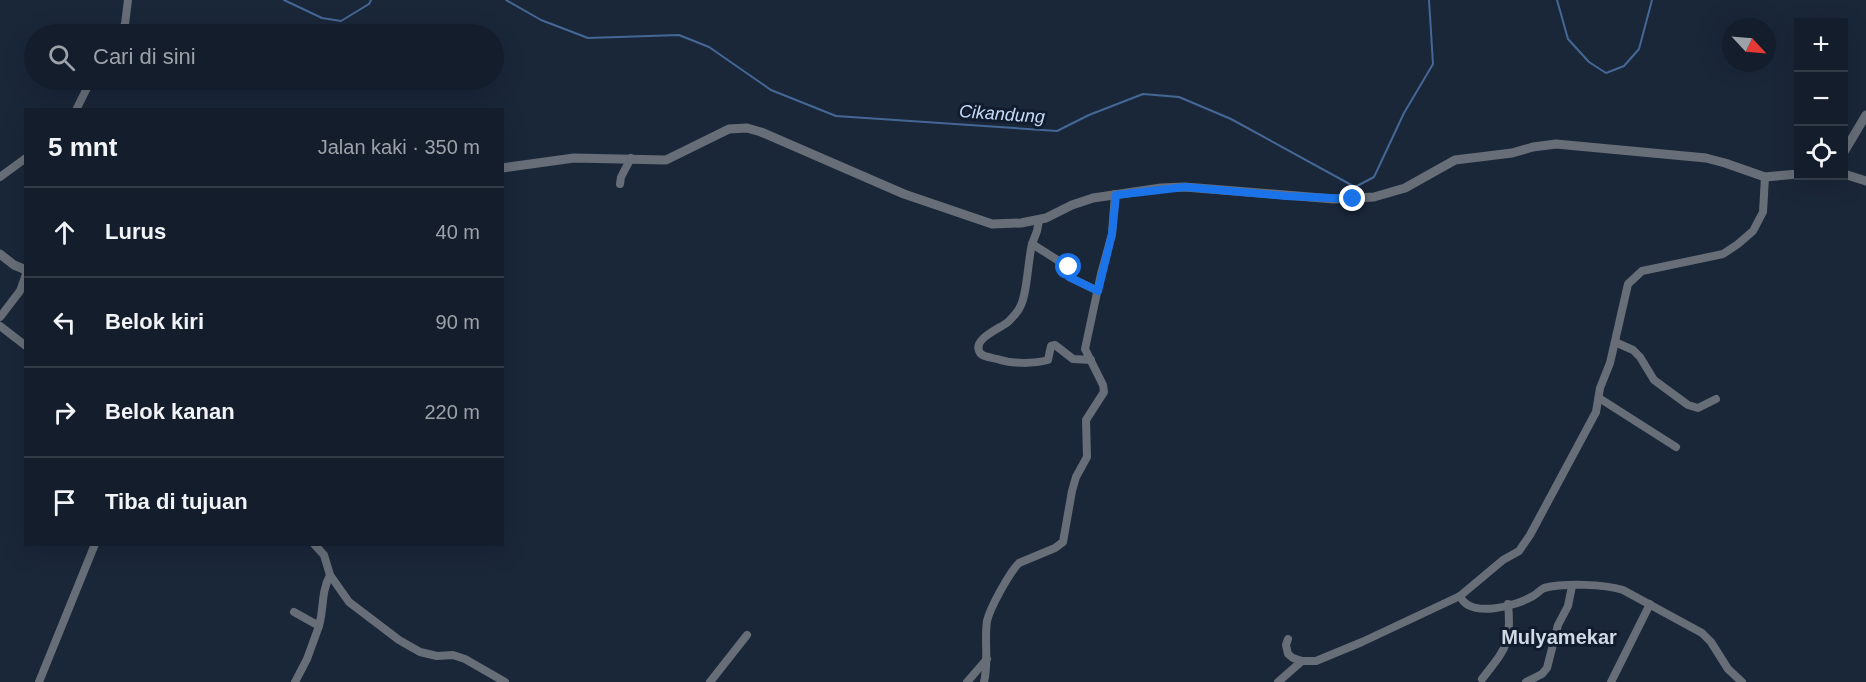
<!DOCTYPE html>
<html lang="id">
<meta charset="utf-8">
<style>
body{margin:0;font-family:Arial,sans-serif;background:#1d2633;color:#f1f3f6}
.controls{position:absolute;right:18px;top:18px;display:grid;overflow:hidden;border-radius:0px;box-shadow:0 6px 24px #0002}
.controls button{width:54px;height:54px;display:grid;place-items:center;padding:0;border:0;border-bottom:2px solid #333b47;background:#141d2b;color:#f1f3f6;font:30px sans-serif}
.compass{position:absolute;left:1722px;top:18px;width:54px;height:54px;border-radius:50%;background:#141d2b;box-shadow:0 6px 24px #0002;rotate:116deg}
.stop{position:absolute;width:18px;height:18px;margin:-14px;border:4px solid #1a73e8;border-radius:50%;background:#fff}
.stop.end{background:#1a73e8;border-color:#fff;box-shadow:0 2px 6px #0008}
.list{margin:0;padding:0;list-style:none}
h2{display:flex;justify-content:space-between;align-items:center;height:78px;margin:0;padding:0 24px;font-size:26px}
h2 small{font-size:20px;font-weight:400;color:#9da2a9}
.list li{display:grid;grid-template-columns:39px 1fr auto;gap:18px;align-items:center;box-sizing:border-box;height:90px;padding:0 24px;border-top:2px solid #333b47}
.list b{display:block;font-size:22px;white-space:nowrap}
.list em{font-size:20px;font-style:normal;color:#9da2a9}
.icon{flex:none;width:33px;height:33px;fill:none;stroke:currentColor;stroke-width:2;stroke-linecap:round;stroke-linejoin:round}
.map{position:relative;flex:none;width:1866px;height:682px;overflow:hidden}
.search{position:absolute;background:#141d2b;box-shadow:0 6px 24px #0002;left:24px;top:24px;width:480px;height:66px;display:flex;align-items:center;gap:15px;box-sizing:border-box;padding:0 21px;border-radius:33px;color:#9da2a9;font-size:22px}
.panel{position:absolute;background:#141d2b;box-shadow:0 6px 24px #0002;left:24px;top:108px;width:480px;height:438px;border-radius:0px}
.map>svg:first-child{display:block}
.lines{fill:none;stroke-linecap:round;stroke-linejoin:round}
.stream{stroke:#456796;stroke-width:2}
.minor{stroke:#676e77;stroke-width:8}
.tertiary{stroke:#676e77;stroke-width:9}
.route{stroke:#1a73e8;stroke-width:8}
.labels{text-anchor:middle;stroke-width:6;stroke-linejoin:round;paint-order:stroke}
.water-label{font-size:18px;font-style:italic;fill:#c6dbf8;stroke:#111d2e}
.quarter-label{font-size:20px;font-weight:bold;fill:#cfd8e3;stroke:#111d2e}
</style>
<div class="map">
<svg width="1866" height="682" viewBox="0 0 1866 682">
<rect width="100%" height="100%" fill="#1a2739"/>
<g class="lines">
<!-- stream -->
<g class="stream">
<path d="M284 0 322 18 341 21 369 4 371 0"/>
<path d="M506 0 541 20 588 38 679 35 709 47 771 90 836 116 1057 131 1089 115 1143 94 1179 97 1231 119 1355 187 1374 177 1404 113 1433 64 1429 0"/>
<path d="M1557 0 1568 39 1589 62 1606 73 1624 66 1639 49 1652 0"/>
</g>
<!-- minor -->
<g class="minor">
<path d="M119 34 125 24 128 0"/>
<path d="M76 110 91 80"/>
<path d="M0 177 26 158"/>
<path d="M620 184 621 177 631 158"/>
<path d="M1039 220 1037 231 1032 244 1067 266 1069 277 1098 291"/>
<path d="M1032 244C1028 260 1027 296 1020 307 1018 312 1012 318 1008 322 1001 328 971 339 980 353 983 357 993 358 997 359 1012 364 1033 364 1048 360L1051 346 1055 345 1073 359 1091 360"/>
<path d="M0 317 20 291 26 274"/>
<path d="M0 326 26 346"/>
<path d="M1615 342 1633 350 1640 357 1654 380 1688 405 1698 408 1716 399"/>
<path d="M1599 398 1676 447"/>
<path d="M314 544 324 555 330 575 349 602 399 640 420 652 437 656 453 655 465 659 505 682"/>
<path d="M1460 596C1470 619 1516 606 1533 596 1537 594 1540 590 1544 588 1564 583 1604 584 1623 590L1702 633 1711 642 1728 669 1742 682"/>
<path d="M294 612 319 626C324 608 321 592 330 575"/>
<path d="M1288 639 1286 645 1288 654 1293 658 1302 661H1316L1362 642 1460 596 1503 560 1519 551 1530 535 1596 412 1600 388 1610 363 1628 284 1642 271 1723 254 1738 244 1753 231 1763 212 1765 177"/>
<path d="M1482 679C1505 649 1512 645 1508 604"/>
<path d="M39 682 95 544"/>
<path d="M295 682 307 659 319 626"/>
<path d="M710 682 747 635"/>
<path d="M967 682 987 659"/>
<path d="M984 682C989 662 984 641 987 621 990 608 1009 573 1019 563L1055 548 1063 542 1072 491 1076 477 1087 457 1086 420 1104 392 1103 385 1085 349 1101 274 1112 234 1115 194"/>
<path d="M1278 682 1302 661"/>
<path d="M1526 682 1542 674 1547 668 1558 625 1568 606 1572 586"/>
<path d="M1611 682 1650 604"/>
</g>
<!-- tertiary -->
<g class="tertiary">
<path d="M1844 152 1866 115"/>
<path d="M502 168 574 158 666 160 729 129 747 128 761 132 904 194 992 224 1021 223 1046 218 1072 205 1093 198 1161 188 1185 187 1334 199 1374 197 1405 188 1455 160 1512 153 1533 147 1556 144 1706 158 1725 163 1765 177 1798 174"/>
<path d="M1844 174 1866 181"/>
<path d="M0 254 14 265 26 270"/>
</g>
</g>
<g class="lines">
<!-- route -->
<path class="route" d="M1069 267V277L1098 291 1112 234 1116 195 1185 187 1286 196 1353 199"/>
</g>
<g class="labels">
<!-- water labels -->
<g class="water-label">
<text transform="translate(1002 114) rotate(4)" y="6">Cikandung</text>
</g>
<!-- quarter labels -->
<g class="quarter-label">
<text x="1559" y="644">Mulyamekar</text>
</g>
</g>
</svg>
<div class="controls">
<button>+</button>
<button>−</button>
<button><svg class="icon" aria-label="locate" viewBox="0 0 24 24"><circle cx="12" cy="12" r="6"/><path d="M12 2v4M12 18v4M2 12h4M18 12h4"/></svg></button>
</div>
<svg class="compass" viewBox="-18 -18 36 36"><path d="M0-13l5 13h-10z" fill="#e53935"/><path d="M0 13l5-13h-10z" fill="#9da2a9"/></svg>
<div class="stop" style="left:1069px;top:267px"></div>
<div class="stop end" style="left:1353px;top:199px"></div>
<div class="search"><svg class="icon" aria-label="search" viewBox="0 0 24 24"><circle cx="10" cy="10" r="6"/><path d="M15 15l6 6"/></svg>Cari di sini</div>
<section class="panel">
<h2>5 mnt<small>Jalan kaki · 350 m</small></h2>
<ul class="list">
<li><svg class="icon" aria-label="ahead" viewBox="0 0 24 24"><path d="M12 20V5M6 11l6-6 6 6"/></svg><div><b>Lurus</b></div><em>40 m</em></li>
<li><svg class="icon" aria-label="left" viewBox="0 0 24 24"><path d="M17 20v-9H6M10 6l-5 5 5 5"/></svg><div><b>Belok kiri</b></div><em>90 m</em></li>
<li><svg class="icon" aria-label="right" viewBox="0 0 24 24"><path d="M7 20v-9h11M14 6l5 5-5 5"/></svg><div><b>Belok kanan</b></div><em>220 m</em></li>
<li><svg class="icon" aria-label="arrive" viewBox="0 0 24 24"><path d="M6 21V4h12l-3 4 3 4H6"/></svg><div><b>Tiba di tujuan</b></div></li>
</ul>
</section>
</div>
